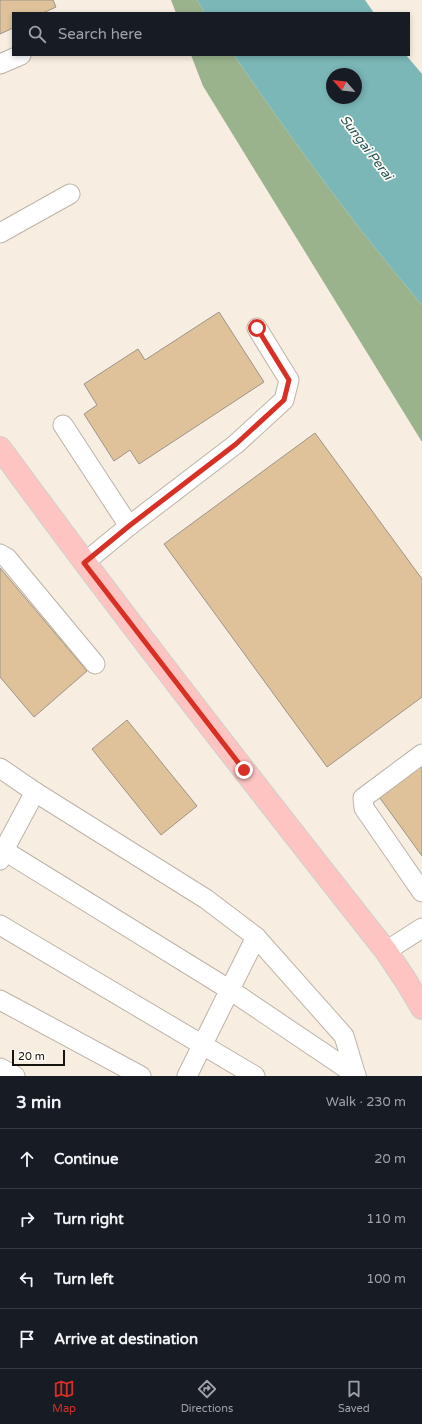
<!DOCTYPE html>
<meta charset="utf-8">
<style>
body{margin:0;font-family:"Varela Round",sans-serif;background:#242831;color:#f1f3f6}
.compass{position:absolute;left:326px;top:68px;width:36px;height:36px;border-radius:50%;background:#171b24;box-shadow:0 2px 6px #0003;rotate:298deg}
.scale{position:absolute;left:12px;bottom:10px;width:53px;box-sizing:border-box;padding-left:4px;border:2px solid #17130f;border-top:0;font-size:11px;line-height:14px;white-space:nowrap;color:#17130f;-webkit-text-stroke:3px #fffbf6;paint-order:stroke}
.stop{position:absolute;width:12px;height:12px;margin:-9px;border:3px solid #d93025;border-radius:50%;background:#fff}
.stop.end{background:#d93025;border-color:#fff;box-shadow:0 1px 4px #0008}
.list{margin:0;padding:0;list-style:none}
h2{display:flex;justify-content:space-between;align-items:center;height:52px;margin:0;padding:0 16px;font-size:17px}
h2 small{font-size:13px;font-weight:400;color:#9ea1a6}
.list li{display:grid;grid-template-columns:26px 1fr auto;gap:12px;align-items:center;box-sizing:border-box;height:60px;padding:0 16px;border-top:1px solid #363941}
.list b{display:block;font-size:15px;white-space:nowrap}
.list em{font-size:13px;font-style:normal;color:#9ea1a6}
.icon{flex:none;width:22px;height:22px;fill:none;stroke:currentColor;stroke-width:2;stroke-linecap:round;stroke-linejoin:round}
.map{position:relative;flex:none;width:422px;height:1076px;overflow:hidden}
.search{position:absolute;background:#171b24;box-shadow:0 2px 6px #0003;left:12px;right:12px;top:12px;height:44px;display:flex;align-items:center;gap:10px;box-sizing:border-box;padding:0 14px;border-radius:0px;color:#9ea1a6;font-size:15px}
.sheet{height:292px;background:#171b24}
nav{display:flex;justify-content:space-around;align-items:center;box-sizing:border-box;height:56px;border-top:1px solid #363941;background:#171b24;font-size:11px;color:#9ea1a6}
nav a{display:grid;justify-items:center;gap:2px}
nav .on{color:#d93025}
.map>svg:first-child{display:block}
.forest{fill:#9ab38c}
.water{fill:#7bb7b7;fill-rule:evenodd}
.building{fill:#dfc29a;stroke:#9d9488}
.lines{fill:none;stroke-linecap:round;stroke-linejoin:round}
.minor-casing{stroke:#bdb3a6;stroke-width:21}
.major-casing{stroke:#d1d0cf;stroke-width:24}
.minor{stroke:#fff;stroke-width:19}
.major{stroke:#fec4c1;stroke-width:22}
.route{stroke:#d93025;stroke-width:5}
.labels{text-anchor:middle;stroke-width:3.5;stroke-linejoin:round;paint-order:stroke}
.water-label{font-size:13px;font-style:italic;fill:#1f5454;stroke:#fffbf6}
</style>
<div class="map">
<svg width="422" height="1076" viewBox="0 0 422 1076">
<rect width="100%" height="100%" fill="#f7ede0"/>
<!-- forest -->
<g class="forest">
<path d="M171 0H197L205 13H176Z"/>
<path d="M191 55H234C293 141 354 225 422 305V442L203 86Z"/>
</g>
<!-- water -->
<g class="water">
<path d="M197 0H365L374 13H205Z"/>
<path d="M234 55H406L422 74V305C354 225 293 141 234 55ZM332 74H356V98H332Z"/>
</g>
<!-- building -->
<g class="building">
<path d="M0 0H53L56 7 43 13H13V28L0 34Z"/>
<path d="M219 312 264 382 139 464 130 450 114 461 84 414 97 405 84 384 138 349 145 360Z"/>
<path d="M315 433 422 579V697L327 767 164 544Z"/>
<path d="M0 568 87 671 34 717 0 677Z"/>
<path d="M127 720 197 806 161 835 92 749Z"/>
<path d="M422 761V856L377 794Z"/>
</g>
<g class="lines">
<!-- minor casing -->
<g class="minor-casing">
<g id="minor">
<path d="M0 64 21 55"/>
<path d="M0 233 70 194"/>
<path d="M63 425 129 526"/>
<path d="M0 554 7 558 95 664"/>
<path d="M84 563 129 526 236 444 284 400 289 380 257 328"/>
<path d="M422 754 363 798 364 808 422 892"/>
<path d="M0 768 35 792 206 899 256 937 344 1036 356 1076"/>
<path d="M0 848 230 990 356 1075"/>
<path d="M0 860 4 850 35 792"/>
<path d="M0 925 255 1076"/>
<path d="M386 951 422 928"/>
<path d="M0 1000 141 1076"/>
<path d="M0 1068 15 1076"/>
<path d="M187 1076 256 937"/>
</g>
</g>
<!-- major casing -->
<g class="major-casing">
<path id="major" d="M0 448C125 619 255 785 386 951L406 981 422 1008"/>
</g>
<!-- minor -->
<use href="#minor" class="minor"/>
<!-- major -->
<use href="#major" class="major"/>
</g>
<g class="lines">
<!-- route -->
<path class="route" d="M244 770 84 563 129 526 236 444 284 400 289 380 257 328"/>
</g>
<g class="labels">
<!-- water labels -->
<g class="water-label">
<text transform="translate(367 147) rotate(53)" y="5">Sungai Perai</text>
</g>
</g>
</svg>
<svg class="compass" viewBox="-18 -18 36 36"><path d="M0-13l5 13h-10z" fill="#e53935"/><path d="M0 13l5-13h-10z" fill="#9ea1a6"/></svg>
<div class="scale">20 m</div>
<div class="stop" style="left:257px;top:328px"></div>
<div class="stop end" style="left:244px;top:770px"></div>
<div class="search"><svg class="icon" aria-label="search" viewBox="0 0 24 24"><circle cx="10" cy="10" r="6"/><path d="M15 15l6 6"/></svg>Search here</div>
</div>
<section class="sheet">
<h2>3 min<small>Walk · 230 m</small></h2>
<ul class="list">
<li><svg class="icon" aria-label="ahead" viewBox="0 0 24 24"><path d="M12 20V5M6 11l6-6 6 6"/></svg><div><b>Continue</b></div><em>20 m</em></li>
<li><svg class="icon" aria-label="right" viewBox="0 0 24 24"><path d="M7 20v-9h11M14 6l5 5-5 5"/></svg><div><b>Turn right</b></div><em>110 m</em></li>
<li><svg class="icon" aria-label="left" viewBox="0 0 24 24"><path d="M17 20v-9H6M10 6l-5 5 5 5"/></svg><div><b>Turn left</b></div><em>100 m</em></li>
<li><svg class="icon" aria-label="arrive" viewBox="0 0 24 24"><path d="M6 21V4h12l-3 4 3 4H6"/></svg><div><b>Arrive at destination</b></div></li>
</ul>
</section>
<nav>
<a class="on"><svg class="icon" aria-label="map" viewBox="0 0 24 24"><path d="M3 6l6-2 6 2 6-2v14l-6 2-6-2-6 2zM9 4v14M15 6v14"/></svg>Map</a>
<a><svg class="icon" aria-label="directions" viewBox="0 0 24 24"><path d="M12 3l9 9-9 9-9-9zM9 14v-3h6M13 9l2 2-2 2"/></svg>Directions</a>
<a><svg class="icon" aria-label="saved" viewBox="0 0 24 24"><path d="M7 4h10v16l-5-4-5 4z"/></svg>Saved</a>
</nav>
